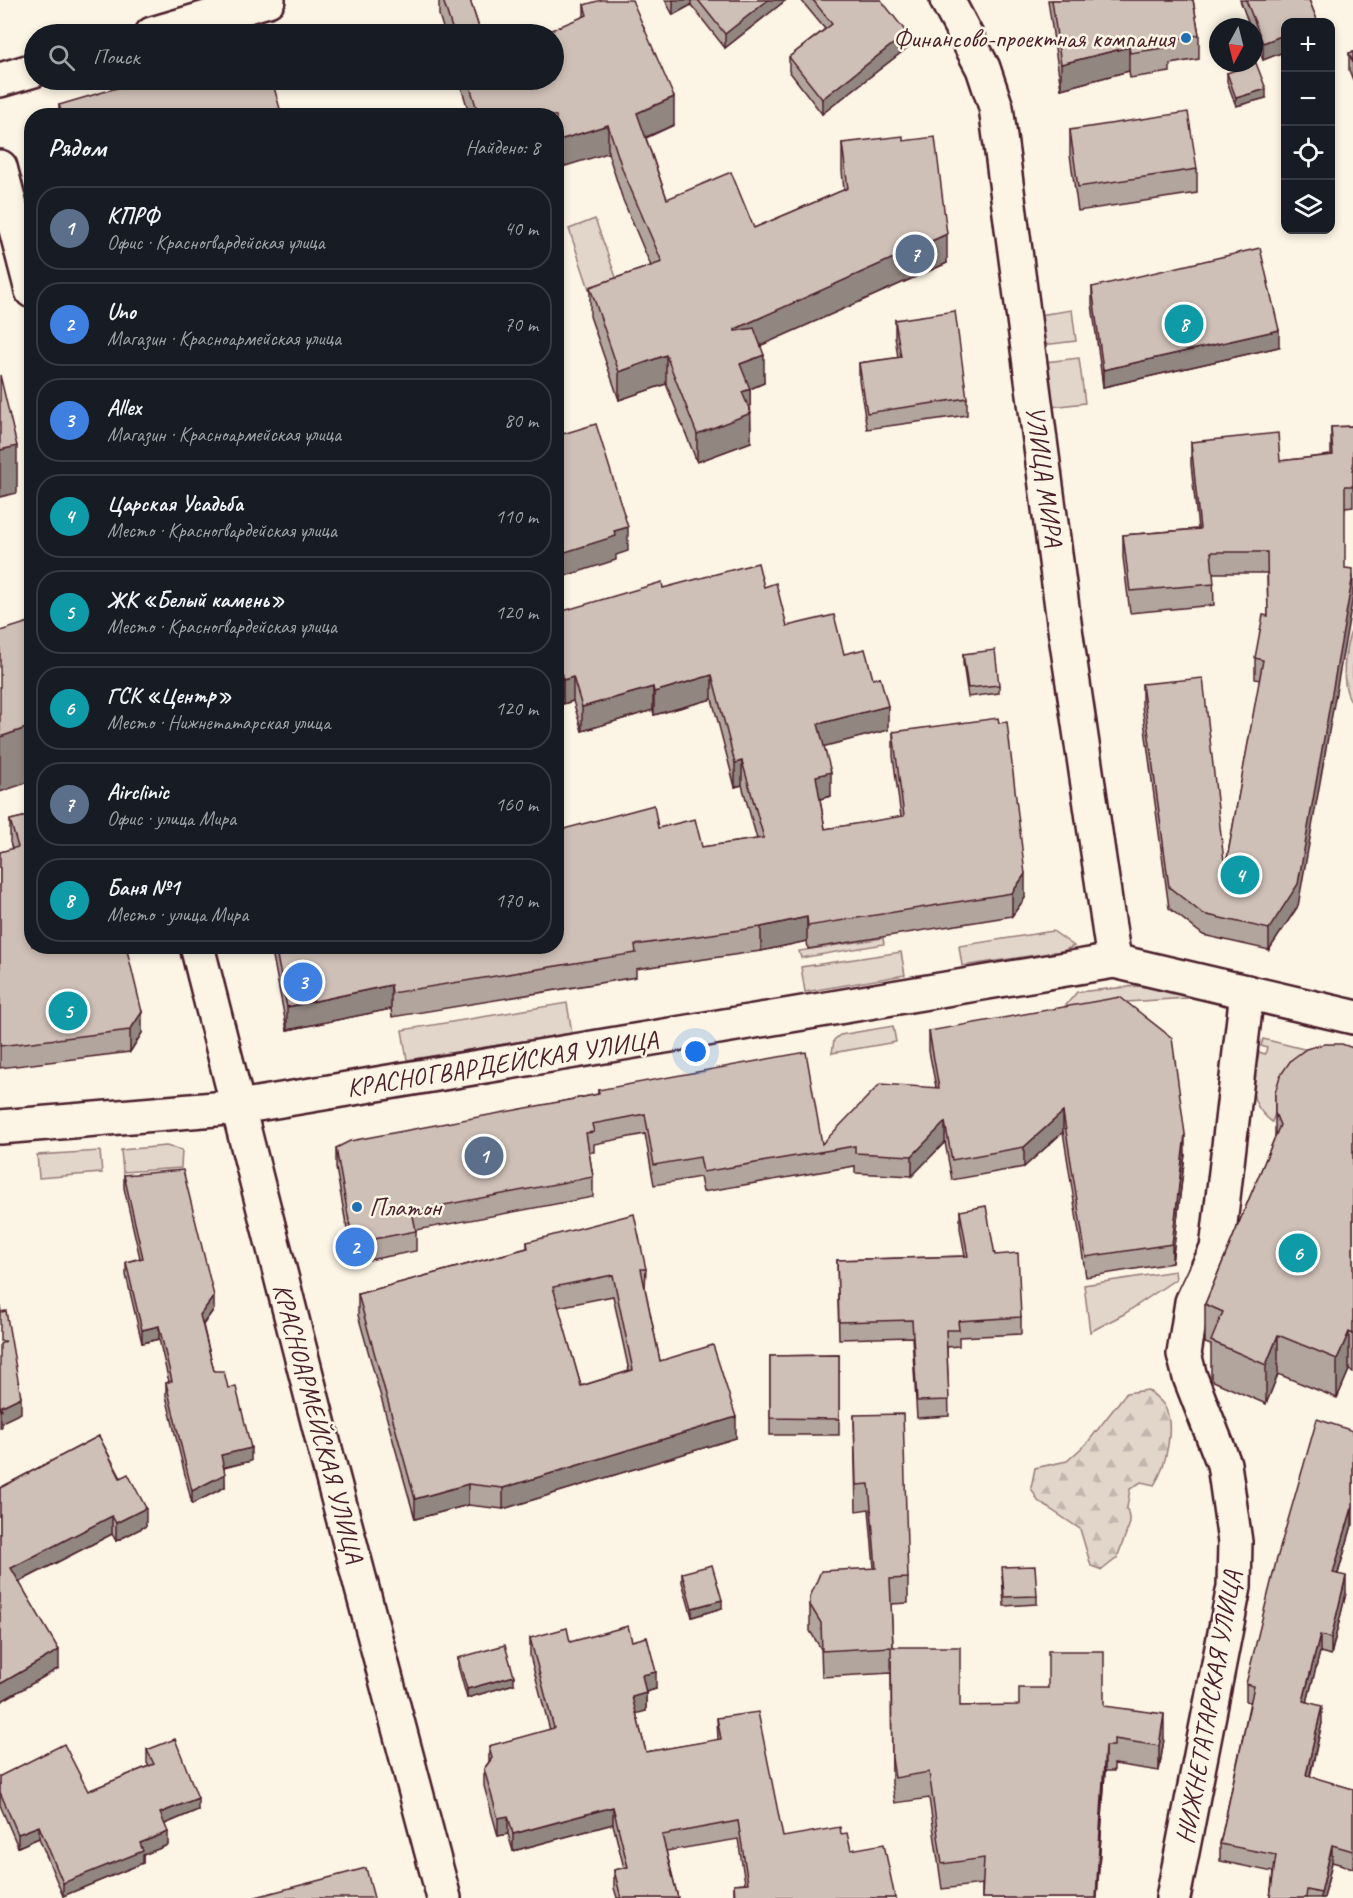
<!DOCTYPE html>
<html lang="ru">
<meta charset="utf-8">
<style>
body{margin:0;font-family:Caveat,sans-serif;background:#20242c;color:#f1f3f6}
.controls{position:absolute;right:18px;top:18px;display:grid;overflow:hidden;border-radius:12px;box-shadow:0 3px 9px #0003}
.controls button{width:54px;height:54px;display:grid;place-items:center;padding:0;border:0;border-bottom:2px solid #363941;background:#171b24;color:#f1f3f6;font:30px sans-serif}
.compass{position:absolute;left:1209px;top:18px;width:54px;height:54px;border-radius:50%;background:#171b24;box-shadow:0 3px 9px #0003;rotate:187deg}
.you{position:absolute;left:696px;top:1052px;width:21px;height:21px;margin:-15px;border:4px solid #fff;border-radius:50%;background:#1a73e8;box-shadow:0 0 0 9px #1a73e833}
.badge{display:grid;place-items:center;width:39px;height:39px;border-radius:50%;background:#1f6fb2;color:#fff;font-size:20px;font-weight:700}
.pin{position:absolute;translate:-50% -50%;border:3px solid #fff;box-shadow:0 2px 6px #0006}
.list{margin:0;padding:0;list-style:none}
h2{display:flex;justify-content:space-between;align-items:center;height:78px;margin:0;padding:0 24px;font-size:26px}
h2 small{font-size:20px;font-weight:400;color:#9ea1a6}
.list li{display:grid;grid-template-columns:39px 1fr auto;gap:18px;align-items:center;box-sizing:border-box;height:84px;margin:0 12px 12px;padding:0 12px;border:2px solid #363941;border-radius:24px}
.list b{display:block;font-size:22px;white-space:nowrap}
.list p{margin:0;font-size:20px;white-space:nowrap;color:#9ea1a6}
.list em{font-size:20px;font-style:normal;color:#9ea1a6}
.icon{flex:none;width:33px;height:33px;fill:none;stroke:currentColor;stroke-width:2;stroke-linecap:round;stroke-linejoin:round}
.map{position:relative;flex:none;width:1353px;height:1898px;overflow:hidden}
.search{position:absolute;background:#171b24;box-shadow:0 3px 9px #0003;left:24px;top:24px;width:540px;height:66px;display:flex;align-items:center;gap:15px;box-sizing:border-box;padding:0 21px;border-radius:33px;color:#9ea1a6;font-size:22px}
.panel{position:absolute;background:#171b24;box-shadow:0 3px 9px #0003;left:24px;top:108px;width:540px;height:846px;border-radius:24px}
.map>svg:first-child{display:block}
.green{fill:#e2d5ca;stroke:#967a7a;stroke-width:1.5}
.forest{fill:url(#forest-firs);stroke:#967a7a;stroke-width:1.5}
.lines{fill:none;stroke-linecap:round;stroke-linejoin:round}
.minor-casing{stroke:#4a1f2b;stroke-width:38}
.major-casing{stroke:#4a1f2b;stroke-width:38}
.minor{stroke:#fcf5e5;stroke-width:33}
.major{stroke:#fcf5e5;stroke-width:33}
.wall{fill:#b2a59d;stroke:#4a1f2b;stroke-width:1.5;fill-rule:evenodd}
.shaded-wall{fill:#918680;stroke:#4a1f2b;stroke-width:1.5}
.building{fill:#cfc0b7;stroke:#4a1f2b;stroke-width:1.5;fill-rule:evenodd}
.poi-dot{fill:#1f6fb2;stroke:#fcf5e5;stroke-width:2}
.labels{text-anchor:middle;stroke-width:5;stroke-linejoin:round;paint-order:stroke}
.poi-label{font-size:26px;fill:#4a1f2b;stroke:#fcf5e5;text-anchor:end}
.street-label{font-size:26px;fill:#4a1f2b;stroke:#fcf5e5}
</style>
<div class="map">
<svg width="1353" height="1898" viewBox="0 0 1353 1898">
<defs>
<pattern id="forest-firs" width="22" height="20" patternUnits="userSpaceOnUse" patternTransform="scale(1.5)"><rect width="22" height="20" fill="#e2d5ca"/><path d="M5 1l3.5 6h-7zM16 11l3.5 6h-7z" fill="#c3b6ae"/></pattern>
</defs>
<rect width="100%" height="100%" fill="#fcf5e5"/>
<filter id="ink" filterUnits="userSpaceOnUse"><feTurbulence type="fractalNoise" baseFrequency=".0167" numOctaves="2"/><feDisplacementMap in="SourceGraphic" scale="12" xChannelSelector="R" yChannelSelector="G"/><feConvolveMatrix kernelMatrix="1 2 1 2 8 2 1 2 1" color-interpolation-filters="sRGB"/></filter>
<g filter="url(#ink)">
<!-- green -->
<g class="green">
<path d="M595 219 625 302 597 313 569 229Z"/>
<path d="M1072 310 1076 341 1043 345 1039 315Z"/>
<path d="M1079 358 1085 403 1052 407 1045 362Z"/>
<path d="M1053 931 1074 946 1063 951 962 966 959 946Z"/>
<path d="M883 938 884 944 801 958 799 951Z"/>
<path d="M901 952 905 975 805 992 801 967Z"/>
<path d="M1138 986 1188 992V998L1111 1003 1061 1011 1077 992Z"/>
<path d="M567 1003 572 1033 407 1060 402 1030Z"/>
<path d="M893 1026 896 1042 832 1053 834 1040 840 1035Z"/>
<path d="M1263 1039 1353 1061 1280 1100 1272 1122C1246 1102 1251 1080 1259 1052L1265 1054 1267 1048 1261 1046Z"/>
<path d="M166 1146 182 1150 181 1168 123 1172 121 1150Z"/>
<path d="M100 1151 102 1173 39 1178 37 1155Z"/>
<path d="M1175 1271 1176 1279 1124 1314 1090 1332 1084 1285Z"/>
</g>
<!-- forest -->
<g class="forest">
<path d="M1353 627V704C1339 687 1344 645 1353 627Z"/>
<path d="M1148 1390C1153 1394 1162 1401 1165 1407 1175 1426 1166 1468 1154 1485L1141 1482 1130 1489 1127 1508 1130 1523 1117 1558 1102 1570 1091 1566 1080 1529 1038 1501 1031 1488 1035 1468 1067 1461 1088 1442 1126 1393Z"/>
</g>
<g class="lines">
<!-- minor casing -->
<g class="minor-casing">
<g id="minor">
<path d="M947 0 983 68 996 107 1064 622 1114 961"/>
<path d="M152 34 268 0"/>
<path d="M0 80 34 70"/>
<path d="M0 1127 239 1107 1114 961 1353 1017"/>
<path d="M1173 1898 1234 1587 1235 1542 1224 1464 1190 1377 1184 1354 1192 1302 1217 1249 1247 992"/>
</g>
</g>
<!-- major casing -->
<g class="major-casing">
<g id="major">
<path d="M0 167 32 291"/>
<path d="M197 946 325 1449 444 1898"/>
</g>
</g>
<!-- minor -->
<use href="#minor" class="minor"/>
<!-- major -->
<use href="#major" class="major"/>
</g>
<!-- wall -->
<g class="wall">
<path d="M439 0H470L481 34H445L439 15Z"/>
<path d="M665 0H786L725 48 691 5 673 15Z"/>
<path d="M801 0H881L907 48 822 114 789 71V57L825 29Z"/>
<path d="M1048 0H1193L1199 35V59L1170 64V72L1130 78 1129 71 1061 89Z"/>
<path d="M1240 0H1309L1318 22H1286V51L1263 60 1254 37V27H1250Z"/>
<path d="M584 5 674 125 646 138 667 199 754 228 844 190 842 171V143L903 141 947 263 761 345 764 383 750 389 751 442 697 462 666 384 619 400 590 316V287L651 266 623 200 608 153 556 116H470L459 80H554L584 16Z"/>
<path d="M1353 52V80L1349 70V53Z"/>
<path d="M1227 73 1266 98 1236 106 1227 81Z"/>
<path d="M59 105 282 116H59Z"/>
<path d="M1070 130 1197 169V193L1078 211 1070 155Z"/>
<path d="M1092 287 1279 347 1103 387 1092 304Z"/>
<path d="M895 320 967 398V415L867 429 859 380V363L898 358 895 336Z"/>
<path d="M1353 426V507L1345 508 1298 906 1269 950 1203 935 1169 908 1142 706V684L1225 870 1260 680 1255 679V658L1268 616 1267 573H1213L1214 605 1130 613 1123 557V535L1198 529 1191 464V442L1280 461 1331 455V427Z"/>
<path d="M764 587 787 626 844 654 873 679 888 730 824 746 831 796 820 799 825 829 901 817 893 756V732L1025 898 1012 916 808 949 807 941 761 951 636 969V977L392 1017 391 1009 287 1030 271 946H556L658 828 702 847 757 839 742 785 735 787 712 699 654 715 653 710 582 731 573 701 563 704 562 697 556 613 663 588Z"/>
<path d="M963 654 999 685V693L968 697 963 663Z"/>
<path d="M32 815V946L142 1033 130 1052 0 1068V852L12 849 10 842V820Z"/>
<path d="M929 1031 1185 1154 1172 1263 1086 1277 1063 1132 1024 1167 952 1180 945 1142 912 1176 855 1173V1166L703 1192 700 1177 654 1185 645 1134 594 1144V1152H589L593 1177V1197L416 1230V1251L353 1263 336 1168V1148L598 1094V1090L822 1144 936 1087 929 1051Z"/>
<path d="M1353 1048V1372L1349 1370 1337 1398 1278 1374 1266 1404 1211 1380V1345L1205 1343V1304L1275 1137V1093Z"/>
<path d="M124 1175 214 1309 203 1325 214 1371 228 1388 251 1461 224 1468 225 1487 192 1504 166 1396V1383L169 1382 159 1339 142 1343 126 1275V1262L140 1258 124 1188Z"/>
<path d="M960 1211 995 1255 1021 1317V1334L959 1337V1346L947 1347 949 1416 917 1418 912 1337 839 1339 837 1260 965 1256 960 1228Z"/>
<path d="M527 1242 646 1269 645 1289 660 1361 736 1438 503 1509 468 1505 415 1519 358 1315V1294L527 1248ZM613 1296 629 1371 581 1386 558 1307Z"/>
<path d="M839 1355V1435H770V1356Z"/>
<path d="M854 1415 908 1578V1603L891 1604 893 1647 960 1706H1104L1164 1739 1159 1771 1114 1764V1771H1105L1097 1898H982V1884L942 1889 929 1798 895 1803 892 1784 891 1673 822 1677 821 1649 810 1631V1597L874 1568 869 1509 856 1511Z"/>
<path d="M1353 1431V1525H1352L1338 1574 1346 1593 1331 1655 1320 1652 1307 1702 1322 1723 1310 1777 1353 1789V1868L1332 1862 1324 1898H1270L1273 1872 1220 1861V1844L1250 1702 1246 1701V1684Z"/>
<path d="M99 1436 146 1526 116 1541 112 1534 19 1582 59 1668 0 1702V1488Z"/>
<path d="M682 1573 722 1608 692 1617 682 1582Z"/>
<path d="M1002 1576 1037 1596V1604L1004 1606Z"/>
<path d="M530 1638 570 1642 632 1641 656 1689 646 1692V1711L636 1713 646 1752 718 1740 717 1718 783 1837 841 1834 851 1850 895 1898H734V1884L745 1883 738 1839 666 1851 678 1898H617L614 1888V1870L624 1868 613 1824 513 1851 508 1834 498 1836 484 1786V1769L489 1762V1746L550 1730 530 1656Z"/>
<path d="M458 1658 514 1684 467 1698 458 1666Z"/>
<path d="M147 1750 198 1810 165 1824 168 1845 143 1855V1863L63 1896 39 1838 18 1847 0 1805V1776L88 1791 149 1766 147 1763Z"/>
</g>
<!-- shaded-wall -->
<g class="shaded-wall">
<path d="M673 0H691V5L673 15Z"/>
<path d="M768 0H786L725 48V34Z"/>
<path d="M907 33V48L822 114V99Z"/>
<path d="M1286 34V51L1263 60V43Z"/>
<path d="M1129 47V71L1061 89V64Z"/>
<path d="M1266 89V98L1236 106V98Z"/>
<path d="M674 97V125L637 141V113Z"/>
<path d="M608 125V153L556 169V141Z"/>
<path d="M562 197V219L556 221V199Z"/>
<path d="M947 234V263L735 357V329Z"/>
<path d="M1279 330V347L1103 387V370Z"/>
<path d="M666 355V384L619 400V372Z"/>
<path d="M764 355V383L745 391 750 389 751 442 697 462V434L740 364Z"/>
<path d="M17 446V493L0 497V450Z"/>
<path d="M628 527V551L616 555V560L556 579V555L614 531Z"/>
<path d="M1353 575V597L1298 906 1269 950V929Z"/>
<path d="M562 673V697L556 699V675Z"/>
<path d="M712 675V699L654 715V692Z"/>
<path d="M573 677V701L563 704V680Z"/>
<path d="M653 687V710L582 731V707Z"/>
<path d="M888 706V730L818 748V724Z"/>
<path d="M32 726V781L0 792V737Z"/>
<path d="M742 761V785L735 787V763Z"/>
<path d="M831 772V796L816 800V776Z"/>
<path d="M1025 874V898L1012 916V893Z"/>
<path d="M807 917V941L761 951V927Z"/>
<path d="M391 985V1009L287 1030V1007Z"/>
<path d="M142 1012V1033L130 1052V1030Z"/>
<path d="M1063 1112V1132L1024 1167V1147Z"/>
<path d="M945 1122V1142L912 1176V1156Z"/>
<path d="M1185 1134V1154L1172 1263V1244Z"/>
<path d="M214 1296V1309L200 1328V1315Z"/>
<path d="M159 1326V1339L142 1343V1330Z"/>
<path d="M1349 1332V1370L1337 1398V1359Z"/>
<path d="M1278 1335V1374L1266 1404V1365Z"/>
<path d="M21 1397V1413L2 1422V1427L0 1428V1407Z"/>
<path d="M736 1417V1438L503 1509V1488Z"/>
<path d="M251 1448V1461L221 1468V1455Z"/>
<path d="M225 1474V1487L192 1504V1491Z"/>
<path d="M468 1484V1505L415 1519V1499Z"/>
<path d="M146 1508V1526L116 1541V1523Z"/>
<path d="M1352 1508V1525L1333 1590V1573Z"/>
<path d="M112 1516V1534L11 1586V1568Z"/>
<path d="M1346 1576V1593L1331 1655V1638Z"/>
<path d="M722 1600V1608L692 1617V1608Z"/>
<path d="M1320 1635V1652L1303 1718V1701Z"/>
<path d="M59 1650V1668L0 1702V1684Z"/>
<path d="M656 1672V1689L642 1693V1675Z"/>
<path d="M514 1676V1684L467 1698V1689Z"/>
<path d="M646 1693V1711L632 1715V1697Z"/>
<path d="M1322 1706V1723L1306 1792V1775Z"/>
<path d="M1164 1714V1739L1159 1771V1746Z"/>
<path d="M1105 1746V1771L1097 1898H1096Z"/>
<path d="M198 1798V1810L160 1826V1813Z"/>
<path d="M613 1807V1824L513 1851V1834Z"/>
<path d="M508 1816V1834L498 1836V1818Z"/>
<path d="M39 1826V1838L18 1847V1834Z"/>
<path d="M168 1832V1845L143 1855V1863L63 1896V1883L140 1843Z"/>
<path d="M1332 1845V1862L1324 1898H1321V1893Z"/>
</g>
<!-- building -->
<g class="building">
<path d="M443 0H470L481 34H454Z"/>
<path d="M601 0H632L674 97 637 113 667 199 731 172 754 228 848 188 842 143 903 136V141L935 137 947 234 735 329V331L754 328 764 355 740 364 750 389 742 392 751 413 697 434 666 355 619 372 590 287 662 262 623 171 608 125 556 141V116H479L468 80H554V34H549L551 30 587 15 584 5Z"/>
<path d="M698 0H768L725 34Z"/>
<path d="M813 0H881L907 33 822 99 789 57 832 24Z"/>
<path d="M1052 0H1193L1199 35 1169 40 1170 47 1130 53 1129 47 1061 64Z"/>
<path d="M1246 0H1309L1318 22H1286V34L1263 43Z"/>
<path d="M1353 52V63L1349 53Z"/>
<path d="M1256 63 1266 89 1236 98 1227 73Z"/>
<path d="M144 80H272L282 116H63L59 105Z"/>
<path d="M1188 112 1197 169 1078 187 1070 130Z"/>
<path d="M556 182 562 197 556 199Z"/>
<path d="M1260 248 1279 330 1103 370 1092 287Z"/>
<path d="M955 311 967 398 867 413 859 363 901 357 895 320Z"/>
<path d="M0 375 17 446 0 450Z"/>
<path d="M596 424 628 527 614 531 616 536 556 555V436Z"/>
<path d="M1353 426V486H1345V568L1353 569V575L1298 884 1269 929 1203 914 1169 887 1142 684 1203 678 1225 870 1263 660 1255 658 1263 615 1268 616 1267 552H1211L1214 584 1130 591 1123 535 1200 529 1191 442 1278 433 1280 461 1333 455 1331 427Z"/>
<path d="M758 563 764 587 776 583 787 626 834 615 844 654 865 649 873 679 880 677 888 706 818 724 831 772 816 776 825 829 904 816 893 732 998 718 999 723 1007 722 1025 874 1012 893 808 926 807 917 761 927 635 945 636 953 392 993 391 985 287 1007 275 946H556V831L654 805 658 828 695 819 702 847 764 838 742 761 735 763 712 675 654 692 653 687 582 707 573 677 563 680 562 673 556 675V613L662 582 663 588Z"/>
<path d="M32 621V726L0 737V631Z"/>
<path d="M995 650 999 685 968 688 963 654Z"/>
<path d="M32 815V946H126L142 1012 130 1030 0 1046V852L18 847 10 820Z"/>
<path d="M1120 997 1172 1038 1185 1134 1172 1244 1086 1257 1063 1112 1024 1147 952 1160 945 1122 912 1156 855 1153V1146L703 1172 700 1157 654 1165 645 1114 592 1124 594 1132 586 1133 593 1177 412 1211 416 1231 353 1243 336 1148 350 1141 569 1100 599 1094 598 1090 806 1052 822 1144 880 1084 939 1088 929 1031Z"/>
<path d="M1324 1044H1342L1353 1048V1334L1349 1332 1337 1359 1278 1335 1266 1365 1211 1341 1223 1312 1205 1304 1280 1125 1275 1113V1093L1280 1076 1291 1060 1306 1049Z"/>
<path d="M183 1170 214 1296 200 1315 214 1371H224L228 1388 236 1387 251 1448 221 1455 225 1474 192 1491 166 1383 172 1381 159 1326 142 1330 126 1262 143 1258 124 1175Z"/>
<path d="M986 1206 995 1255 1018 1253 1021 1317 958 1321 959 1330H946L949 1400 917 1401 912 1320 839 1322 837 1260 968 1256 960 1211Z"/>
<path d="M634 1214 646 1269H641L660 1361 713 1345 736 1417 503 1488 468 1484 415 1499 358 1294 528 1248 527 1242ZM613 1275 633 1370 581 1386 553 1287Z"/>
<path d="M0 1306 1 1312 6 1311 21 1397 0 1407 2 1410 0 1411V1344L6 1341H0Z"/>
<path d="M839 1355V1419L770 1418V1356Z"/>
<path d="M903 1414 908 1578 890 1579 893 1647H960V1706L1019 1705V1688H1048V1651H1104V1706L1164 1714 1159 1746 1114 1739V1746H1105L1096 1898H982L984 1858 942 1864 929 1772 895 1778 892 1758 891 1647 822 1651 821 1623 810 1605V1597L821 1571 876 1568 869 1484 856 1485 854 1415Z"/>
<path d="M1317 1419 1353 1431V1508H1352L1333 1573 1346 1576 1331 1638 1320 1635 1303 1701 1322 1706 1306 1775 1353 1789V1851L1332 1845 1321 1893 1307 1890 1306 1898H1270L1276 1855 1220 1844 1254 1686 1246 1684 1276 1562Z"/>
<path d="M99 1436 120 1478 128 1474 146 1508 116 1523 112 1516 11 1568 59 1650 0 1684V1488Z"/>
<path d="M712 1565 722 1600 692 1608 682 1573Z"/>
<path d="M1035 1566 1037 1596 1004 1597 1002 1567Z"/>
<path d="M628 1626 632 1641 647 1637 656 1672 642 1675 646 1693 632 1697 646 1752 721 1739 717 1718 758 1712 783 1837 840 1827 841 1834 847 1833 851 1850 884 1844 895 1898H735L734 1884 748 1883 738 1821 662 1835 678 1898H621L614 1870 628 1867 613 1807 513 1834 508 1816 498 1818 484 1769 492 1758 489 1746 554 1728 530 1638 567 1628 570 1642Z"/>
<path d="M505 1645 514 1676 467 1689 458 1658Z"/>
<path d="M175 1739 198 1798 160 1813 168 1832 140 1843 143 1851 63 1883 39 1826 18 1834 0 1792V1776L64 1744 88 1791 154 1764 147 1750Z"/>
<path d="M366 1868 374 1898H252Z"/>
</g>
</g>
<!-- markers -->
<g class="poi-dot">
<circle cx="1186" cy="38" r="6"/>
<circle cx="357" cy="1207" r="6"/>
</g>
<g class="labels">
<!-- poi labels -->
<g class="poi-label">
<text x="1174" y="47">Финансово-проектная компания</text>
<text x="369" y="1216" text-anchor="start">Платон</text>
</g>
<!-- street labels -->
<g class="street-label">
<text transform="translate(1045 476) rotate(82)" y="9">УЛИЦА МИРА</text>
<text transform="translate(502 1063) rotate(-9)" y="9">КРАСНОГВАРДЕЙСКАЯ УЛИЦА</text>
<text transform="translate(319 1423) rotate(75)" y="9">КРАСНОАРМЕЙСКАЯ УЛИЦА</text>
<text transform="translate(1208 1707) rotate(-80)" y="9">НИЖНЕТАТАРСКАЯ УЛИЦА</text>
</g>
</g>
</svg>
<div class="controls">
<button>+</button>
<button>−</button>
<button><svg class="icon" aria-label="locate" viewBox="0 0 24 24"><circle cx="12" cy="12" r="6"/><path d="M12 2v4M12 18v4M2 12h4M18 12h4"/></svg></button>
<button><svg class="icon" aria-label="layers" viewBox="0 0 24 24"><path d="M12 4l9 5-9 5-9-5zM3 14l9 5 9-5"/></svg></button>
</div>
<svg class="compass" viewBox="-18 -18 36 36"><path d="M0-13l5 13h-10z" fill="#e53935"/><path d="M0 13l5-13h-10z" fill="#9ea1a6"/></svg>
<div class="you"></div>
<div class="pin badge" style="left:484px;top:1156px;background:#5c6f8a">1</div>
<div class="pin badge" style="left:355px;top:1247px;background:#3f7fe0">2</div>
<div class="pin badge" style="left:303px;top:982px;background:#3f7fe0">3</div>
<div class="pin badge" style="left:1240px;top:875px;background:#0f9aa8">4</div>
<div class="pin badge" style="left:68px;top:1011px;background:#0f9aa8">5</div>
<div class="pin badge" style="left:1298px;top:1253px;background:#0f9aa8">6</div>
<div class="pin badge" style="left:915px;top:254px;background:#5c6f8a">7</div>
<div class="pin badge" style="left:1184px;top:324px;background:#0f9aa8">8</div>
<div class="search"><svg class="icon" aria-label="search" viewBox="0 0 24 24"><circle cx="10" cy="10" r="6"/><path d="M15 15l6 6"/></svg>Поиск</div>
<section class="panel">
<h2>Рядом<small>Найдено: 8</small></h2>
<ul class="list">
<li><span class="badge" style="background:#5c6f8a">1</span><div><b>КПРФ</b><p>Офис · Красногвардейская улица</p></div><em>40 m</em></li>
<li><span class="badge" style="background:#3f7fe0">2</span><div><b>Uno</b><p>Магазин · Красноармейская улица</p></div><em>70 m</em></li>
<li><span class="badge" style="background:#3f7fe0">3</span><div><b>Allex</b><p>Магазин · Красноармейская улица</p></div><em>80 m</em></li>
<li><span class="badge" style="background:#0f9aa8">4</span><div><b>Царская Усадьба</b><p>Место · Красногвардейская улица</p></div><em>110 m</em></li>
<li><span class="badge" style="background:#0f9aa8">5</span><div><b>ЖК «Белый камень»</b><p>Место · Красногвардейская улица</p></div><em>120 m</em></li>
<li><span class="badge" style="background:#0f9aa8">6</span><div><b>ГСК «Центр»</b><p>Место · Нижнетатарская улица</p></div><em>120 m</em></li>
<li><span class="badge" style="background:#5c6f8a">7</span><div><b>Airclinic</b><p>Офис · улица Мира</p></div><em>160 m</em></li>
<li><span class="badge" style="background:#0f9aa8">8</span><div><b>Баня №1</b><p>Место · улица Мира</p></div><em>170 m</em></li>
</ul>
</section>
</div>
